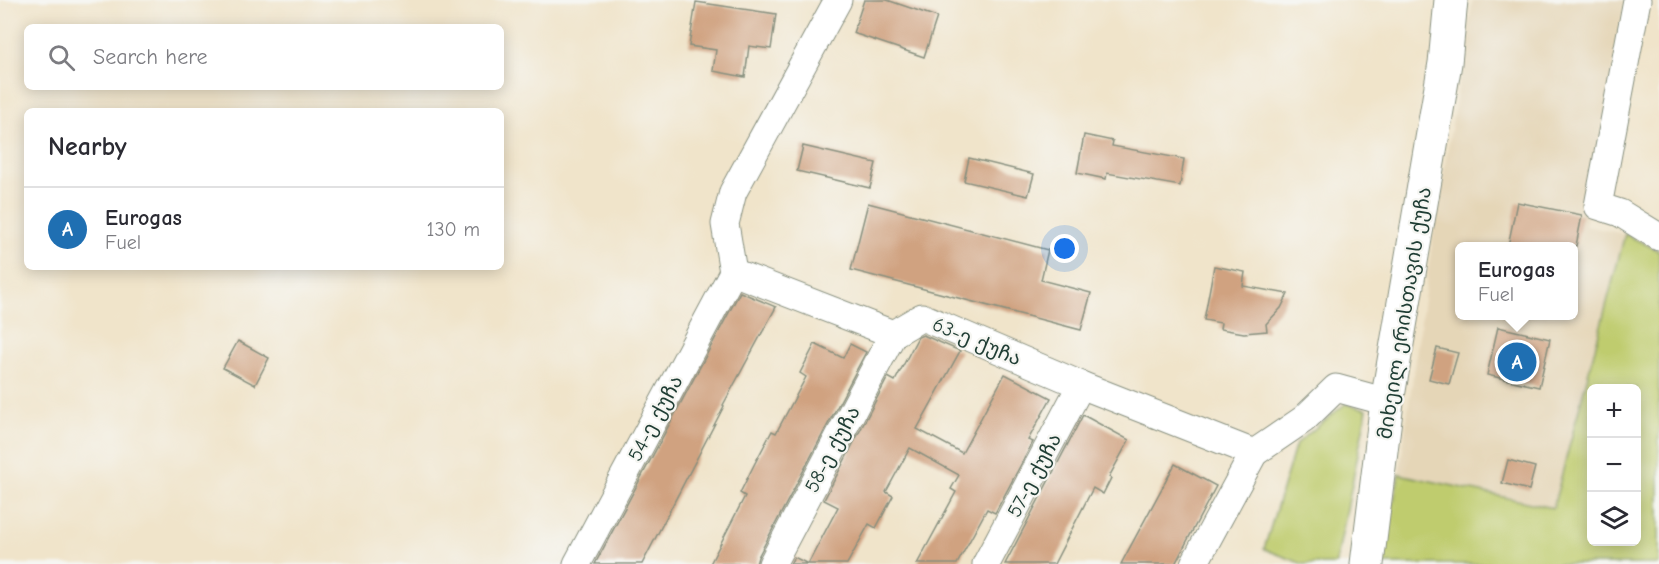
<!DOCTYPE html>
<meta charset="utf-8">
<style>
body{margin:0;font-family:"Comic Neue","Noto Sans Georgian",sans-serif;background:#f7f7f7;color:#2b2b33}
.controls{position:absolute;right:18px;bottom:18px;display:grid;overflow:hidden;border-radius:9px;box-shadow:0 3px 15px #0003}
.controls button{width:54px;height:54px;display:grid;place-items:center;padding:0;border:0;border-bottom:2px solid #e1e1e2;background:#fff;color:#2b2b33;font:30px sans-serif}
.you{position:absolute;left:1065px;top:249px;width:21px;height:21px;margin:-15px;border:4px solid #fff;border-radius:50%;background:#1a73e8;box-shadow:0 0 0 9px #1a73e833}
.badge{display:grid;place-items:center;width:39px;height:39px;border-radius:50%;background:#1f6fb2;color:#fff;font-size:20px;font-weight:700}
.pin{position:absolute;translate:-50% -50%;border:3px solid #fff;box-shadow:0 2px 6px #0006}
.popup{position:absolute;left:1455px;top:242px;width:123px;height:78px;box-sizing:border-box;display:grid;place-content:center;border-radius:9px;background:#fff;filter:drop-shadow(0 2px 4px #0005);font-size:20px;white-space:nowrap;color:#7c7c81}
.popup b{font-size:22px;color:#2b2b33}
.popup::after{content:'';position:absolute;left:50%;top:100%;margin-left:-12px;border:12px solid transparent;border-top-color:#fff}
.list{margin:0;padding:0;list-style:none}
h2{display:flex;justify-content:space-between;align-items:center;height:78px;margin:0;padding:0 24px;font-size:26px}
h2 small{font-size:20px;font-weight:400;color:#7c7c81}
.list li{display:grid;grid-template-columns:39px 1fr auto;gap:18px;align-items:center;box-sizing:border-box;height:84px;padding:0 24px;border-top:2px solid #e1e1e2}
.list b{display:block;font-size:22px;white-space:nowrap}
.list p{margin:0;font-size:20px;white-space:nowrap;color:#7c7c81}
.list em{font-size:20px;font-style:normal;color:#7c7c81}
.icon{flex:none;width:33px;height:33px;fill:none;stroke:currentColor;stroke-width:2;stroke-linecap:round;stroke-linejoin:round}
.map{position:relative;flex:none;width:1659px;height:564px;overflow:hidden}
.search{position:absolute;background:#fff;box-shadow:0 3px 15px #0003;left:24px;top:24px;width:480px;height:66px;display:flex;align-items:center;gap:15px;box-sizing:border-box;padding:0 21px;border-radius:9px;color:#7c7c81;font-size:22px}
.panel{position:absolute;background:#fff;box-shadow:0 3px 15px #0003;left:24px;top:108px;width:480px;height:162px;border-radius:9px}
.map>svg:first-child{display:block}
.built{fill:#e5d6b7;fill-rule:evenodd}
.green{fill:#bfcc6e;stroke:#6f8451;stroke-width:1.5;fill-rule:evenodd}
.building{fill:#d0a280}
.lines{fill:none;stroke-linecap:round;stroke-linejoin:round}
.street-casing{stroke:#88907f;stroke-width:29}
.secondary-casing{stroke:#88907f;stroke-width:35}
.street{stroke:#fff;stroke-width:27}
.secondary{stroke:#fff;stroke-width:33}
.labels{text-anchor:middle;stroke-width:4.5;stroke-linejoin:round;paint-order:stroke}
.street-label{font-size:20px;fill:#1f3d34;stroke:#f6f6f2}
</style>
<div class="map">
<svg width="1659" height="564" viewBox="0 0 1659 564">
<rect width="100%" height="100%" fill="#f6f6f2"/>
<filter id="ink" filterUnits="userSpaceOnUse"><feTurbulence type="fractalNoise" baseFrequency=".0167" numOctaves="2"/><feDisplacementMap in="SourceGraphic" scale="12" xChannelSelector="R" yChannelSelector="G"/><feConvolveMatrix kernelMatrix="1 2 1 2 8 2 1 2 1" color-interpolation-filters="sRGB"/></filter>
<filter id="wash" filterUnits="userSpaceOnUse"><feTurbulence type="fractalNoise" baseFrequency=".008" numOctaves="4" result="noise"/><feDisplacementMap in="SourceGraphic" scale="24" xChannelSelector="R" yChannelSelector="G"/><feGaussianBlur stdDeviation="1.35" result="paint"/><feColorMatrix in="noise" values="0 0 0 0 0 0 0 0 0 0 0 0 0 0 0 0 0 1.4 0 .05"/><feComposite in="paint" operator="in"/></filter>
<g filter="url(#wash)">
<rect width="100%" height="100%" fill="#f0e4ca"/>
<!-- built -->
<path class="built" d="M1473 0H1625L1585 226 1625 234 1553 508 1399 474 1434 230ZM1460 246H1574V316H1460Z"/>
<!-- green -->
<g class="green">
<path d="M1625 234 1659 251V564H1382L1399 474 1553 508ZM1592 388H1636V542H1592Z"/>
<path d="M1345 404 1367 409 1336 564H1303L1264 549 1296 444Z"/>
</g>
<g id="blocks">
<!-- building -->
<g class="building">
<path d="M864 0H887L937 17 924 57 853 33Z"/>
<path d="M696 2 776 14 771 49 749 46 745 77 713 71 716 50 689 46Z"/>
<path d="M1084 135 1113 141 1112 146 1184 159 1180 186 1107 173 1106 179 1077 173Z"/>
<path d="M803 146 876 163 870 188 797 171Z"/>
<path d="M969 158 1034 174 1028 196 964 181Z"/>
<path d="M1517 202 1582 215 1576 246H1508Z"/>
<path d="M868 203 1048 250 1041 280 1091 293 1081 330 851 270Z"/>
<path d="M1214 266 1245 272 1243 286 1288 294 1281 308 1266 324 1267 331 1244 333 1220 329 1221 323 1204 320Z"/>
<path d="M740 292 776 307 723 405 724 406 642 564H595Z"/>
<path d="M1498 327 1550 339 1539 387 1487 375Z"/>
<path d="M923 335 960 351 917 429 962 453 1005 374 1051 398 1028 440 1033 442 995 513 987 509 957 564H917L956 492 951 489 959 475 910 448 886 492 893 496 876 528 869 524 847 564H790L794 557 808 564 838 507 824 500 888 377 895 381 918 337Z"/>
<path d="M238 341 269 358 255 385 223 368Z"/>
<path d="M815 344 843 358 850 344 866 352 758 557 756 564H710L745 496 740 493 755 463 772 431 776 433 806 377 800 373Z"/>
<path d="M1437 348 1458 353 1449 384 1429 379Z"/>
<path d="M1083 415 1129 440 1109 477 1111 478 1103 494 1093 488 1054 564H1005Z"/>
<path d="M1508 460 1535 467 1529 490 1502 483Z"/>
<path d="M1175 464 1216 486 1175 564H1121Z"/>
</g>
</g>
</g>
<g filter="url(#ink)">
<use href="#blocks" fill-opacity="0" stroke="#88907f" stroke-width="1.5"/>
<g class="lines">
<!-- street casing -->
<g class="street-casing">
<g id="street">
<path d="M1637 0 1598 206 1620 213 1659 237"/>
<path d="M733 272 725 224 733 192 838 0"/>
<path d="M733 272 893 334"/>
<path d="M893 334 922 317 1081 385 1254 453 1304 419 1336 388 1387 402"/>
<path d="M577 564 733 272"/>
<path d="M772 564 893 334"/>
<path d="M986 564 1081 385"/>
<path d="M1194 564 1254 453"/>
</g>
</g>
<!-- secondary casing -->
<g class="secondary-casing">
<path id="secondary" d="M1367 564 1387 402 1445 63 1451 0"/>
</g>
<!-- street -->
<use href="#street" class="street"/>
<!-- secondary -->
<use href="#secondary" class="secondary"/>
</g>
</g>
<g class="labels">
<!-- street labels -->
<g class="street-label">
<text transform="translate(1404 313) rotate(-81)" y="7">მიხეილ ერისთავის ქუჩა</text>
<text transform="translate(977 341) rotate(23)" y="7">63-ე ქუჩა</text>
<text transform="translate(655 418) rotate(-62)" y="7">54-ე ქუჩა</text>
<text transform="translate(832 449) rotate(-62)" y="7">58-ე ქუჩა</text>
<text transform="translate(1034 475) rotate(-62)" y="7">57-ე ქუჩა</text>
</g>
</g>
</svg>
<div class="controls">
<button>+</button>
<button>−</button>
<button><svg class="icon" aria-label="layers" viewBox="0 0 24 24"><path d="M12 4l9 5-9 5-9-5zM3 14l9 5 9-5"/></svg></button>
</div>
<div class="you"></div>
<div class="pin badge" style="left:1517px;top:362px">A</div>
<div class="popup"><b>Eurogas</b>Fuel</div>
<div class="search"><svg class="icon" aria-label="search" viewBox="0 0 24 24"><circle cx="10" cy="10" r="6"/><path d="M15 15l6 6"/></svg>Search here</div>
<section class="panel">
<h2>Nearby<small></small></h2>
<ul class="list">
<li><span class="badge">A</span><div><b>Eurogas</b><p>Fuel</p></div><em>130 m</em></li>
</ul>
</section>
</div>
